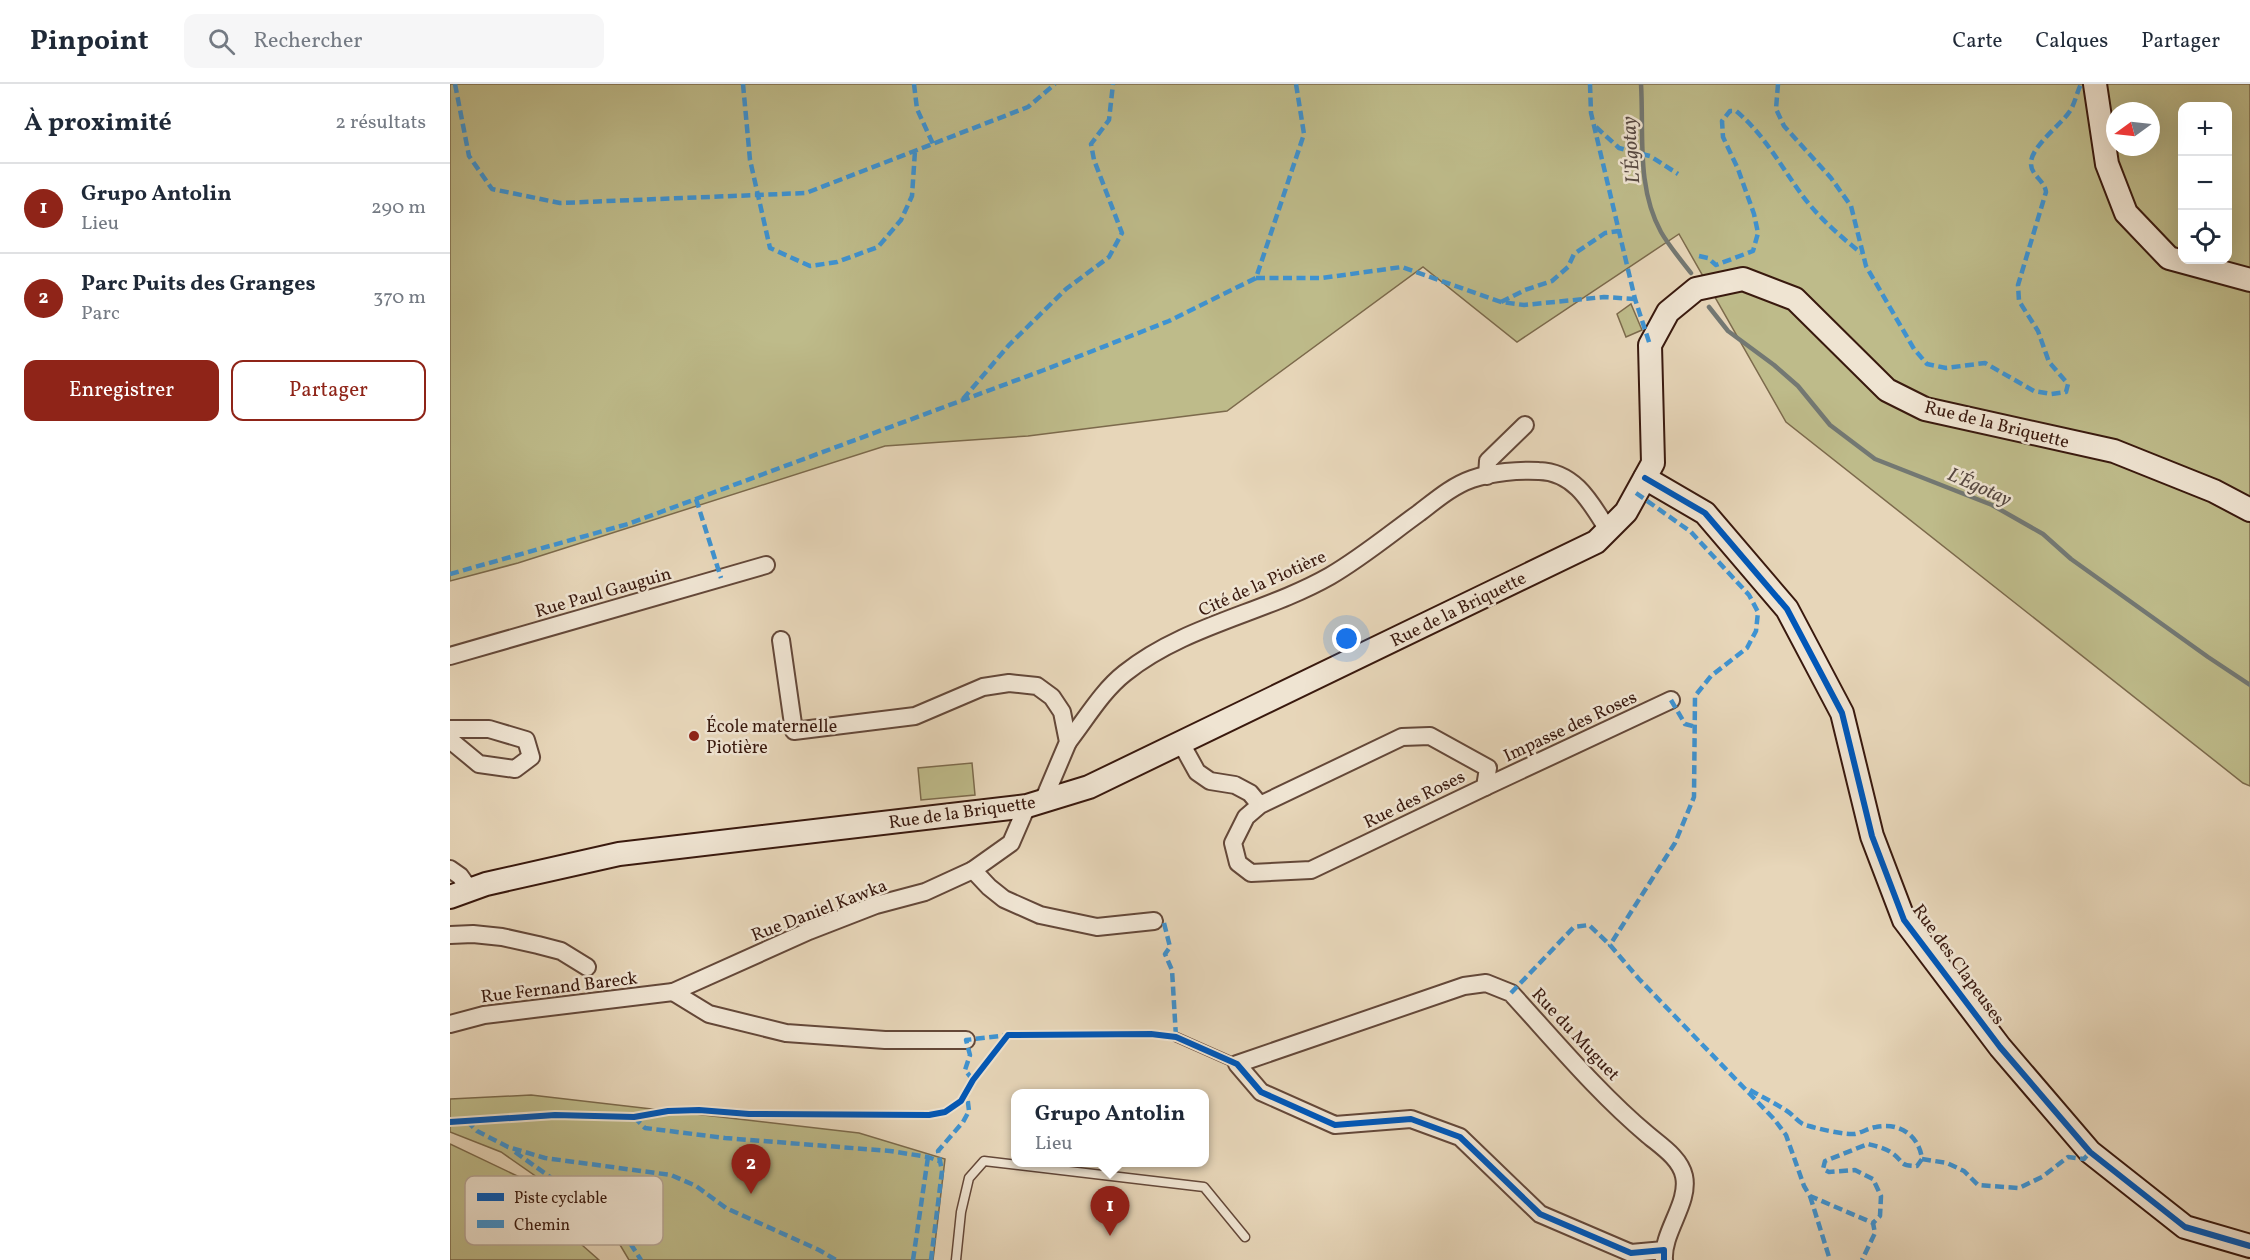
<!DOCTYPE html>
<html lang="fr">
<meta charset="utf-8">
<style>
body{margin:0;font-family:Vollkorn,serif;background:#f6f6f7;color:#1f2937}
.controls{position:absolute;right:18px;top:18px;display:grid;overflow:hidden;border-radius:12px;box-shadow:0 6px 24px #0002}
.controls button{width:54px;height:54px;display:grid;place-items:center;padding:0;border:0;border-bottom:2px solid #e0e1e3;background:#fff;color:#1f2937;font:30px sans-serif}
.compass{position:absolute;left:1656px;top:18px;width:54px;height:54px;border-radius:50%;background:#fff;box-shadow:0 6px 24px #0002;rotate:255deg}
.you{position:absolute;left:897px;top:555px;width:21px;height:21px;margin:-15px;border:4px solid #fff;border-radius:50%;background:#1a73e8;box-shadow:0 0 0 9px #1a73e833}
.badge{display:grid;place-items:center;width:39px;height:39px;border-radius:50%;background:#8f2418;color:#fff;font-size:20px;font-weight:700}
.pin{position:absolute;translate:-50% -50px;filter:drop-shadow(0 2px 3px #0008)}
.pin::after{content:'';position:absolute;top:32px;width:21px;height:18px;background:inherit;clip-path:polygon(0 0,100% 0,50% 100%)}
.popup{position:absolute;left:561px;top:1005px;width:198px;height:78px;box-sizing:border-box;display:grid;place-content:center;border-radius:12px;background:#fff;filter:drop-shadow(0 2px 4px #0005);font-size:20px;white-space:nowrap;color:#747a83}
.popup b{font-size:22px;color:#1f2937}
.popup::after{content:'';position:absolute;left:50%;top:100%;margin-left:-12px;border:12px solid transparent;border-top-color:#fff}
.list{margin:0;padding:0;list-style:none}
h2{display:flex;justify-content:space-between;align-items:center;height:78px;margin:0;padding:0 24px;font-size:26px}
h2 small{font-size:20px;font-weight:400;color:#747a83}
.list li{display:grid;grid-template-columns:39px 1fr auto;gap:18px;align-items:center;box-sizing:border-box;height:90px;padding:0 24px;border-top:2px solid #e0e1e3}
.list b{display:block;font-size:22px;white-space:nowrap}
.list p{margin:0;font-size:20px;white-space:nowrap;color:#747a83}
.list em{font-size:20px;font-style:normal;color:#747a83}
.actions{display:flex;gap:12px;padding:18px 24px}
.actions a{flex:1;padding:14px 0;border:2px solid #8f2418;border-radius:12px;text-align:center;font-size:21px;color:#8f2418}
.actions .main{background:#8f2418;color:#fff}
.icon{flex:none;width:33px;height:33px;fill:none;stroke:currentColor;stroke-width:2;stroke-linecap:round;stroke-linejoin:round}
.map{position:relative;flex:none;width:1800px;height:1176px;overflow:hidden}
header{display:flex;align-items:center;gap:36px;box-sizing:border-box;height:84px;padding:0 30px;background:#fff;border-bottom:2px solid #e0e1e3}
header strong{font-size:28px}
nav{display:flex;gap:33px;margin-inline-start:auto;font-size:21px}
.search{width:420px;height:54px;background:#f6f6f7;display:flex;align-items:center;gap:15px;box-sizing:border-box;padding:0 21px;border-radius:12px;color:#747a83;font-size:22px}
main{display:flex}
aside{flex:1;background:#fff}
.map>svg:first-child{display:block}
.green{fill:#bebb8a;stroke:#7c6a4c;stroke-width:1.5;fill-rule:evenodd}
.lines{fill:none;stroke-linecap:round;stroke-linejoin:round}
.stream{stroke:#737873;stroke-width:4.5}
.lane-casing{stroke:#644839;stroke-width:11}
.street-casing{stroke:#644839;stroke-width:20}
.secondary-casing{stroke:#39190e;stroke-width:26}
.lane{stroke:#efe4d2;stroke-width:8}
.street{stroke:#efe4d2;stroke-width:16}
.secondary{stroke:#efe4d2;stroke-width:22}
.quiet{stroke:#3e93d2;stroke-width:4.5;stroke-dasharray:9 4.5;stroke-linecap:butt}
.cycleway-casing{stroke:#efe4d2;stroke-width:10}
.cycleway{stroke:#0057b8;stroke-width:6}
.poi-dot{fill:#8f2418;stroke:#efe4d2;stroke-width:2}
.labels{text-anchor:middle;stroke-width:5;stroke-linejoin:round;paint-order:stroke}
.street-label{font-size:18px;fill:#39190e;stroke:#efe4d2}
.poi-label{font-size:18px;fill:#39190e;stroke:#efe4d2;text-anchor:start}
.water-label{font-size:20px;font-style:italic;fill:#564841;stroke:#efe4d2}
.key{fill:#efe4d2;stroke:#b8a797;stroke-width:1.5}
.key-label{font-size:16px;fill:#39190e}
</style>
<header>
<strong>Pinpoint</strong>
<div class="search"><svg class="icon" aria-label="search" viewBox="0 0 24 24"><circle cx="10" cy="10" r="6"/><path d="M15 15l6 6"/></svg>Rechercher</div>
<nav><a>Carte</a><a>Calques</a><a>Partager</a></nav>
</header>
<main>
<aside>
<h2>À proximité<small>2 résultats</small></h2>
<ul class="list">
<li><span class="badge">1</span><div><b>Grupo Antolin</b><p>Lieu</p></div><em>290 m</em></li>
<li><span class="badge">2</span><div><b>Parc Puits des Granges</b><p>Parc</p></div><em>370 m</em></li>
</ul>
<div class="actions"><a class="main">Enregistrer</a><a>Partager</a></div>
</aside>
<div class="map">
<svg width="1800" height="1176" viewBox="0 0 1800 1176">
<rect width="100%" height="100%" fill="#e7d6b9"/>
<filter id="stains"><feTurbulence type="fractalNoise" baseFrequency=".00333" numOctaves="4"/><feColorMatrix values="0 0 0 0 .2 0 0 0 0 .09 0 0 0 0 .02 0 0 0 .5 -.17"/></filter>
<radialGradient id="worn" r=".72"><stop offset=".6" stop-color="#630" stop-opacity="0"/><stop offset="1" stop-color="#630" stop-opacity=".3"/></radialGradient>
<!-- green -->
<g class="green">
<path d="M0 0H1800V702L1793 699 1336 338 1229 150 1067 258 973 183 777 327 578 352 435 362 68 479 0 497ZM1732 22H1778V176H1732ZM1665 27H1701V63H1665Z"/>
<path d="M1181 220 1192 246 1176 253 1167 230Z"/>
<path d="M522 679 525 711 471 716 468 684Z"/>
<path d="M81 1011 409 1049 495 1075 483 1176H179L160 1144 51 1068 0 1048V1015Z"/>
<path d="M0 1060 80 1098 130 1134 140 1151 132 1161 149 1176H0Z"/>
</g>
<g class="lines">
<!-- stream -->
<g class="stream">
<path d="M1191 0C1194 48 1186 103 1211 148 1219 162 1231 176 1241 189"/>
<path d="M1259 223 1278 247 1324 281 1348 302 1380 341 1425 375 1542 421 1593 450 1621 475 1758 573 1800 601"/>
</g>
<!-- lane casing -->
<g class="lane-casing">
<g id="lane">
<path d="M726 953 787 980"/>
<path d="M506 1176 511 1128 519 1094 534 1077 754 1103 795 1153"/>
</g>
</g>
<!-- street casing -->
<g class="street-casing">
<g id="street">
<path d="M1037 392 1038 377 1075 341"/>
<path d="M331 556 344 647 465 632 533 603 559 599 587 602 602 613 612 628 618 658 593 717"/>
<path d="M0 572 316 481"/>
<path d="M0 645H39L76 656 81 673 65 685 29 680 0 656"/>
<path d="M618 658C636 635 652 607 675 589 735 541 815 529 880 492 911 474 940 450 969 429 986 416 1002 402 1022 395 1042 388 1069 386 1089 387 1125 388 1141 419 1158 446"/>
<path d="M731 659 747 688 760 697 785 701 800 709 810 721 952 653 980 652 1038 684 1035 703 861 786 801 789 788 779 783 759 796 733 810 721"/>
<path d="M1035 703 1221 616"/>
<path d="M577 722 561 759 523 786 539 803 554 815 590 831 647 843 704 837"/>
<path d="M0 785 10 792 20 806"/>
<path d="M0 851 23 850 52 853 88 861 111 867 137 883"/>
<path d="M0 940 34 931 223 908"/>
<path d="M516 956H435L336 949 259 930 223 908 359 847 426 821 475 808 523 786"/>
<path d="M1214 1166 1181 1169 1090 1130 1010 1053 961 1035 885 1041 811 1008 787 980 1014 902 1036 899 1061 909C1105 957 1148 1009 1198 1051 1211 1062 1230 1074 1234 1092 1240 1119 1212 1148 1214 1176"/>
</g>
</g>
<!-- secondary casing -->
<g class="secondary-casing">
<g id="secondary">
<path d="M1645 0 1657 80 1676 129 1719 174 1800 196"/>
<path d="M1195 394 1255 429 1337 525 1392 629 1422 752 1454 836 1550 963 1640 1068 1735 1143 1800 1162"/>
<path d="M0 813 36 800 169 770 577 722 639 703 1146 458 1176 428 1203 379 1200 261 1218 228 1246 205 1293 195 1345 215 1437 306 1475 325 1664 367 1764 407 1800 426"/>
</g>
</g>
<!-- lane -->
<use href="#lane" class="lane"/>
<!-- street -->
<use href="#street" class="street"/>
<!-- secondary -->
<use href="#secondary" class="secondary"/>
<!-- quiet -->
<g class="quiet">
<path d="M5 0 19 72 42 105 110 119 356 109 578 23 605 0"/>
<path d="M293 0 300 76 320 164 360 182 387 178 428 163 451 136 462 112 465 67"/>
<path d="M464 0 467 25 483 60"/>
<path d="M1140 0 1141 29 1185 215 1200 261"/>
<path d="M1328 0 1326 25 1334 42 1381 94 1401 122 1416 182 1464 265 1477 280 1496 284 1535 279 1584 307 1601 310 1616 308 1618 300 1599 278 1588 247 1569 217 1568 201 1596 108C1595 97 1581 91 1581 80 1580 63 1611 41 1620 27 1625 19 1627 8 1631 0"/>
<path d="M1146 43 1169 64 1200 72 1228 90"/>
<path d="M1249 172 1258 174 1266 181 1303 167 1308 149 1304 130 1288 85 1273 53 1272 37 1280 27H1286C1314 50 1330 81 1352 111 1368 133 1390 152 1411 169"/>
<path d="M806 194H872L952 183 1051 218 1074 221 1154 213 1185 215"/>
<path d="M1051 218 1075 206 1102 197 1118 183 1124 170 1155 149 1169 147"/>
<path d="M513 315 559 261 616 205 659 173 672 149 644 76 641 60 659 36 663 0"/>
<path d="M1186 409 1241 448 1299 511 1308 528 1306 547 1297 564 1261 592 1245 612 1244 713 1225 759 1160 861 1189 895 1324 1035 1336 1051 1354 1102 1360 1112 1423 1139 1425 1149 1412 1176"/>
<path d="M246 415 271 494"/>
<path d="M0 490 178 440 246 415 594 286 719 237 806 194 854 50 846 0"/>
<path d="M1221 616 1235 640 1246 643"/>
<path d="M714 839 720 863 715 870 722 886 726 953H723"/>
<path d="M1061 909 1124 843 1139 841 1160 861"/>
<path d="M523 996 515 986 520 971 516 956 558 951"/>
<path d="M1300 1006C1312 1013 1325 1019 1337 1027 1345 1032 1348 1040 1359 1042 1369 1045 1395 1051 1404 1050 1411 1049 1419 1044 1426 1043 1449 1038 1469 1051 1472 1075L1467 1082C1448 1082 1454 1077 1442 1069 1436 1064 1425 1062 1418 1060L1375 1077 1373 1085 1379 1088 1405 1086 1423 1095 1431 1112 1430 1132 1423 1139"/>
<path d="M184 1033 195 1044 275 1054 440 1067 478 1073 489 1077"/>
<path d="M17 1037 27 1047 58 1063 95 1074 221 1091 246 1102 276 1124 369 1166 386 1176"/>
<path d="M65 1068 169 1142 191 1176"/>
<path d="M1472 1075 1497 1079 1514 1087 1528 1101 1569 1104 1592 1093 1618 1073 1634 1075 1640 1068"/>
<path d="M1360 1112 1380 1176"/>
<path d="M463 1176 478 1073"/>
<path d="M481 1176 492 1087 488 1067 513 1038 519 1027 517 1010"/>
</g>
<!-- cycleway casing -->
<g class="cycleway-casing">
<g id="cycleway">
<path d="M1195 394 1255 429 1337 525 1392 629 1422 752 1454 836 1550 963 1640 1068 1735 1143 1800 1162"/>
<path d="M0 1038 105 1031 184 1033 218 1027 249 1026 299 1030 479 1031 495 1028 511 1017 523 996 558 951 701 950 726 953 787 980 811 1008 885 1041 961 1035 1010 1053 1090 1130 1181 1169 1214 1166V1176"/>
</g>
</g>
<!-- cycleway -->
<use href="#cycleway" class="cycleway"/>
</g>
<!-- markers -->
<circle class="poi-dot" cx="244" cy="652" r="6"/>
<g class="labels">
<!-- street labels -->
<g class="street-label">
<text transform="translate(1547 340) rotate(14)" y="6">Rue de la Briquette</text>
<text transform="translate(812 499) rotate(-24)" y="6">Cité de la Piotière</text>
<text transform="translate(153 508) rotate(-16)" y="6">Rue Paul Gauguin</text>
<text transform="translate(1008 525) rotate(-26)" y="6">Rue de la Briquette</text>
<text transform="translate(1120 642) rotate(-25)" y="6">Impasse des Roses</text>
<text transform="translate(964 715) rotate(-26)" y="6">Rue des Roses</text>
<text transform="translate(512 728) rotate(-8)" y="6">Rue de la Briquette</text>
<text transform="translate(369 826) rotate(-21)" y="6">Rue Daniel Kawka</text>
<text transform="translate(1509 880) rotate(54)" y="6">Rue des Clapeuses</text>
<text transform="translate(109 903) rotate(-7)" y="6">Rue Fernand Bareck</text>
<text transform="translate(1126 950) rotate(47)" y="6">Rue du Muguet</text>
</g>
<!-- poi labels -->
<g class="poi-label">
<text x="256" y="648">École maternelle<tspan x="256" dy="21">Piotière</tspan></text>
</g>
<!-- water labels -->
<g class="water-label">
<text transform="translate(1180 66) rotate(-94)" y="7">L'Égotay</text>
<text transform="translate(1530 402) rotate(24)" y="7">L'Égotay</text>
</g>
</g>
<!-- legend -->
<rect x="15" y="1092" width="198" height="69" rx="9" class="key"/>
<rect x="27" y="1109" width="27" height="8" fill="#0057b8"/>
<rect x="27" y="1136" width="27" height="8" fill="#3e93d2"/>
<g class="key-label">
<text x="64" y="1119">Piste cyclable</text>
<text x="64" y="1146">Chemin</text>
</g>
<rect width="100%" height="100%" filter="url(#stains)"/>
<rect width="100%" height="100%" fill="url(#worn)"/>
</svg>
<div class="controls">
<button>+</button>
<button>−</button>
<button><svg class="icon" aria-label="locate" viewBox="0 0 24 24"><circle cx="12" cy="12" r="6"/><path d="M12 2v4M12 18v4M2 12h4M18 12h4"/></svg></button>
</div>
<svg class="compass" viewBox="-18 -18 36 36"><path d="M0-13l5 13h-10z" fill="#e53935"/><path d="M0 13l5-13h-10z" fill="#747a83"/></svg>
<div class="you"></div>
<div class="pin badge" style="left:660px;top:1152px">1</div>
<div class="popup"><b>Grupo Antolin</b>Lieu</div>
<div class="pin badge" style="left:301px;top:1110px">2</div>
</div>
</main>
